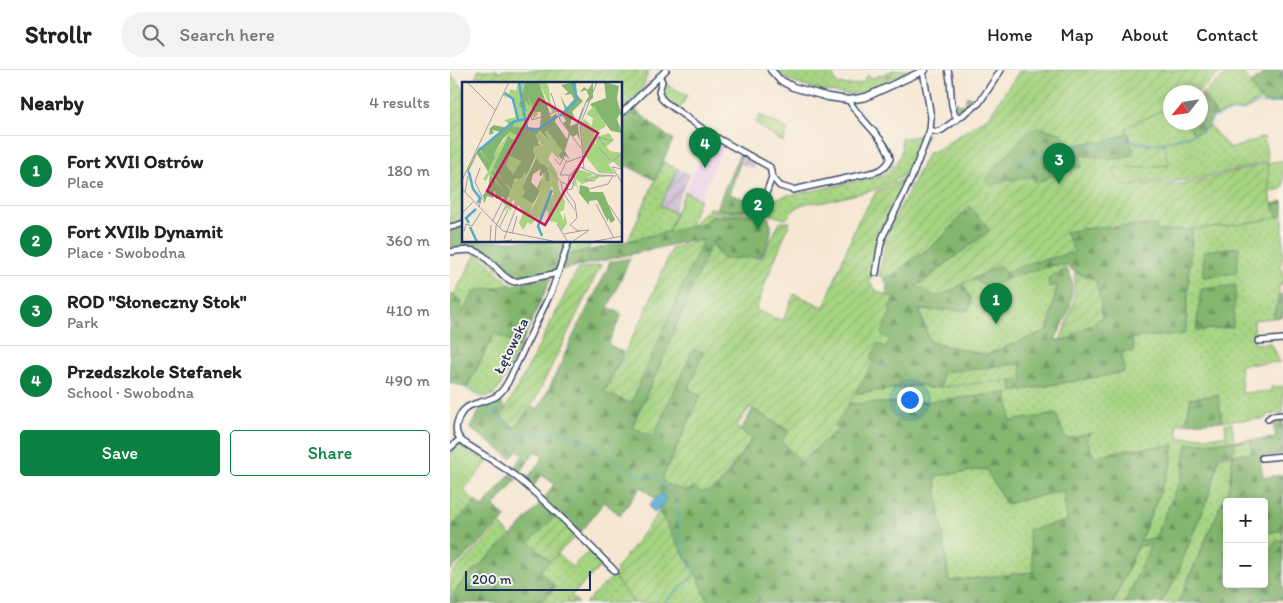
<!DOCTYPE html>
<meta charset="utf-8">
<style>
body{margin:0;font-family:Itim,sans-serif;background:#f2f2f2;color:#222}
.controls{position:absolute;right:15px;bottom:15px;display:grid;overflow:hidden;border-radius:5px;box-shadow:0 2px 8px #0003}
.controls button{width:45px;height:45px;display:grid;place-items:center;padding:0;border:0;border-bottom:1px solid #e0e0e0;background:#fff;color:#222;font:25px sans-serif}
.compass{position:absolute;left:713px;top:15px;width:45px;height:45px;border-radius:50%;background:#fff;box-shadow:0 2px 8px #0003;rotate:240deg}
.scale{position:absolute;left:15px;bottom:12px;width:126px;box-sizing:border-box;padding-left:5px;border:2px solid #1b2f5e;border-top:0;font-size:14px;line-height:18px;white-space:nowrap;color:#1b2f5e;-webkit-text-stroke:4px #f7f3e8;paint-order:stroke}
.you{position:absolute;left:459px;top:329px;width:18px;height:18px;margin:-12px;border:4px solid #fff;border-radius:50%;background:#1a73e8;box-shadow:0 0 0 8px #1a73e833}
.badge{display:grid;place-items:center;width:32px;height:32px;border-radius:50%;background:#0b8043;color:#fff;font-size:16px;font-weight:700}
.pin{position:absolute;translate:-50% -41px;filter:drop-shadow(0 1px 2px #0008)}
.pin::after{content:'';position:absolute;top:26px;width:18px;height:15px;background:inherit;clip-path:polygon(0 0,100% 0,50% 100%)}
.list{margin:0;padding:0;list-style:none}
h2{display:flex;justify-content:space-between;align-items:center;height:65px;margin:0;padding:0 20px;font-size:21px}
h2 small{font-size:16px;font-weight:400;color:#767676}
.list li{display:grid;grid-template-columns:32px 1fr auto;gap:15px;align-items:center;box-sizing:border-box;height:70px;padding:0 20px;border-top:1px solid #e0e0e0}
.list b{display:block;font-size:19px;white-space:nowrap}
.list p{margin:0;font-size:16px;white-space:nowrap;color:#767676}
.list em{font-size:16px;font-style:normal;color:#767676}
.actions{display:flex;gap:10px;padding:15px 20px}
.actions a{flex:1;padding:11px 0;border:1px solid #0b8043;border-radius:5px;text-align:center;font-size:18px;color:#0b8043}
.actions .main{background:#0b8043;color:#fff}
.icon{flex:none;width:28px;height:28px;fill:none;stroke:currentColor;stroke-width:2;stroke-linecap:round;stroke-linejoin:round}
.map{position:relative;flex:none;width:833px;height:533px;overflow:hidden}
header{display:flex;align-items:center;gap:30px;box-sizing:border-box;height:70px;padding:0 25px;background:#fff;border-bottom:1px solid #e0e0e0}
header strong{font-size:24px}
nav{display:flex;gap:28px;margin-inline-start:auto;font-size:18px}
.search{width:350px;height:45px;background:#f2f2f2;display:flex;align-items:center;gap:12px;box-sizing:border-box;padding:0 18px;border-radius:28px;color:#767676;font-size:19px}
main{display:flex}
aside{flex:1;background:#fff}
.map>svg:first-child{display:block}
.built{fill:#edd1e9}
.industrial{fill:url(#industrial-furrows)}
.grass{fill:url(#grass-dots);stroke:#608270}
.forest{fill:url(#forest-firs);stroke:#507266;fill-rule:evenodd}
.park{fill:#a6d481;stroke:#608270}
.garden{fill:url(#garden-furrows);stroke:#608270}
.water{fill:url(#water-ripples);stroke:#366c96}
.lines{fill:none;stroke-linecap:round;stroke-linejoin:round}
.stream{stroke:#52aacf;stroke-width:1}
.minor-casing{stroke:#3c4b70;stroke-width:8}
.tertiary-casing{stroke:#3c4b70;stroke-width:9}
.minor{stroke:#fff;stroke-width:5}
.tertiary{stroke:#fff;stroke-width:6}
.labels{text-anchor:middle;stroke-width:4;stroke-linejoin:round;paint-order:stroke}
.street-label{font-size:15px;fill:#1b2f5e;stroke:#f7f3e8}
.inset-river{fill:none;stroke:#52aacf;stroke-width:2.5}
.inset-road{fill:none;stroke:#9e9da4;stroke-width:1}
.view{fill:#c2185b;fill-opacity:0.15;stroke:#c2185b;stroke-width:2.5}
.inset-edge{fill:none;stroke:#1b2f5e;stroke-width:2.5}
</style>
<header>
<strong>Strollr</strong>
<div class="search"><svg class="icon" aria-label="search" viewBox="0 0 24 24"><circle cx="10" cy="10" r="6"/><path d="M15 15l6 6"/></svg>Search here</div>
<nav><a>Home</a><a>Map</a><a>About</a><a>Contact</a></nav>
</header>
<main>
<aside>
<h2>Nearby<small>4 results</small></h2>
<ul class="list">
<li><span class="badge">1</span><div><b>Fort XVII Ostrów</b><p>Place</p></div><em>180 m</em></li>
<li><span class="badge">2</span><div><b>Fort XVIIb Dynamit</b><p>Place · Swobodna</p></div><em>360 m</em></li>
<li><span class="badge">3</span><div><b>ROD &quot;Słoneczny Stok&quot;</b><p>Park</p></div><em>410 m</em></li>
<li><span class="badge">4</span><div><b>Przedszkole Stefanek</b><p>School · Swobodna</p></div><em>490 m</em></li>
</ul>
<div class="actions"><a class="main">Save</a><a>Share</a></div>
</aside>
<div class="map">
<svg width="833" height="533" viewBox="0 0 833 533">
<defs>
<pattern id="industrial-furrows" width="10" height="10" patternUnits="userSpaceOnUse" patternTransform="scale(1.25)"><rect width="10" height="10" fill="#ccbfd4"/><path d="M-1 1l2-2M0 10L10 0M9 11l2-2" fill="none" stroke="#afa4b8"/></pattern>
<pattern id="grass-dots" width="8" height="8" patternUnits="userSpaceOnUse" patternTransform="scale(1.25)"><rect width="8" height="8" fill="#a6d481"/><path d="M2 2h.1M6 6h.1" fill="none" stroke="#8eb672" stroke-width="1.8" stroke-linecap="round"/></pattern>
<pattern id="forest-firs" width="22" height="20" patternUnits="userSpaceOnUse" patternTransform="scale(1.25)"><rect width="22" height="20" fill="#84b66f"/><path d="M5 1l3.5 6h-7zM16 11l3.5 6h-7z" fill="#6b945e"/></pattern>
<pattern id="garden-furrows" width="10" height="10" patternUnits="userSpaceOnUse" patternTransform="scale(1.25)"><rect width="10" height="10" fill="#a6d481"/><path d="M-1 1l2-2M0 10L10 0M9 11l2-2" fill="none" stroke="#8eb672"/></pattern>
<pattern id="water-ripples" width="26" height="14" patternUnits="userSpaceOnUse" patternTransform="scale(1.25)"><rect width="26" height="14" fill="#52aacf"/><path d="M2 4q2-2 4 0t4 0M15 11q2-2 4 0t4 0" fill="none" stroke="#438bab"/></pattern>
</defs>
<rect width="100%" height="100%" fill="#f7f3e8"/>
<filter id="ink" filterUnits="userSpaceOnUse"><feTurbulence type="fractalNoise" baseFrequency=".02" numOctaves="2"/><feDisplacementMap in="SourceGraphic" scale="10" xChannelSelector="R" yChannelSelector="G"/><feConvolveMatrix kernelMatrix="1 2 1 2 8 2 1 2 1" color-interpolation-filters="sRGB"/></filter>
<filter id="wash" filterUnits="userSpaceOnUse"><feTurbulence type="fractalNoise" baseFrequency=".0096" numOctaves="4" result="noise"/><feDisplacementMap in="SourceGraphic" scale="20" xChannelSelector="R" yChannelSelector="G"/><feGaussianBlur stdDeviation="1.12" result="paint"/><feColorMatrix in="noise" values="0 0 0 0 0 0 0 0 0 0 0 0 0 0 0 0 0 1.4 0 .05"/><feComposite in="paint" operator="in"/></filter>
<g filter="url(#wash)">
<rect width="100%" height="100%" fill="#f6e7d3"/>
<!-- built -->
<path class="built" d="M260 67 275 74 250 129 235 122Z"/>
<!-- industrial -->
<g class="industrial">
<path d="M292 84 306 91 303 98 288 93Z"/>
<path d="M228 99 240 104 223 142 210 136Z"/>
</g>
<!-- grass -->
<g class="grass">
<path d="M326 0H380L387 14C397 15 406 16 415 11L414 8 419 5 420 7 423 8 433 4 435 6H440L441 8C430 14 422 21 410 23 395 27 351 17 338 10 333 8 330 4 326 0Z"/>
<path d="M444 0H466L443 8 441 5 435 4V3Z"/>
<path d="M781 0H791L811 30 793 40 782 41 767 45 752 24Z"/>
<path d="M215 14 237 25 230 39 214 28 211 21Z"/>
<path d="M720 37 721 52 737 53 744 64 705 74H699L681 70 674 58Z"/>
<path d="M760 56 780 79 814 67 818 91C788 99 758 108 728 111 710 113 692 110 674 115L666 107 663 99 718 95 714 73 751 62Z"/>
<path d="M477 64 472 76 467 78 464 85 467 88 460 101 444 111 424 120 370 133C357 130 344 137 337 148L334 149 316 143 313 138 315 132 323 135 326 129 341 124 342 125 432 106C440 101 450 90 451 82 452 78 451 74 451 69Z"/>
<path d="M833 90V118L819 123 818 93Z"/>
<path d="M213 92 228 99 210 136 226 143 218 162 178 171Z"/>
<path d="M309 136 307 141 304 144H271L257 140 260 138 285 142 293 141Z"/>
<path d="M255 142 269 146H263L254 153 239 157Z"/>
<path d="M833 145V185L830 198H833V215H829V225L823 248 804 250V274L820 273 830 292 790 295 792 323 821 321V317L833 316V343L817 345 814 349 772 351 767 325 741 328 736 353 727 354 728 368 776 366 775 354 782 353 784 372 801 370 802 383 783 385 779 417 728 533H711L717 521 728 503 735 483 759 425 766 401 769 386 784 372 737 374 732 407 705 468 690 471 721 395 724 375 675 380 644 387 637 369H616L575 350 560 351 558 323 473 332 392 334 396 325 473 315 479 318 561 309 562 322 674 302 672 282 681 268 735 264 737 241 742 159C773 157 803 153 833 145Z"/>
<path d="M121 171H142L138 180 115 186Z"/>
<path d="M27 182 61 215 25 221 12 244 4 225Z"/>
<path d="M605 195H615L616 199 608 203 607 215 598 260 536 285 480 272 469 240H519L521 229 513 214 522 209 539 217 566 205Z"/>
<path d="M45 263 70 277 48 320 43 325 34 327 17 317Z"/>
<path d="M10 373 19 381 30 387 31 385 39 390 14 420 26 432 0 458V384Z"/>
<path d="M536 399 556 434 614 420 618 452 584 502 499 511 485 406Z"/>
<path d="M51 455 61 466 13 511 0 530V505Z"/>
<path d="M833 461V470L827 471 818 479H814V462Z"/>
<path d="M702 474 675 533H663L688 476Z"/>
<path d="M141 479 155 492 121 526 129 533H90L105 517 89 501 108 484 122 497Z"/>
<path d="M244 503 247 506 259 533H213Z"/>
<path d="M163 506 184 533H135Z"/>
</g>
<!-- forest -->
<g class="forest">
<path d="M818 0H833V33L831 32C810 37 811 30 800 14Z"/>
<path d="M197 21 199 23 183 38 217 66 223 69 205 110 171 93V59L174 53 175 43Z"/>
<path d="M751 24H752L767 45C761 48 762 50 759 54 755 59 750 62 744 64L737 53 751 52Z"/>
<path d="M520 26 526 32 510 45 506 44 504 32H508V35L516 34V27Z"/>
<path d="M588 57 613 64 620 76 644 72H654L678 63 681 70 684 84 670 89 656 90V87L631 86 632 97 617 100 586 114 581 106C569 110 551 110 541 116L534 110 547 93 549 95 577 63Z"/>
<path d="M290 83 292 84 288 92 290 93 279 124 310 134 309 136C291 141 284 142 266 139Z"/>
<path d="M833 131V145L827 147 823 134Z"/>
<path d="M519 136 540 160 466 216 488 227 513 214 521 229 519 240H469L480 272 536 285 598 260 607 215 600 217 598 211 600 207 616 199C625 206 622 226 620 237 617 248 610 260 605 270L623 268 645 210 624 201 615 195H605L566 205 539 217 522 209 549 195 555 203 580 193 624 182 615 162 640 158 699 155H706L708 161 742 159 737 241 735 264 682 268 684 281 672 282 674 302 562 322 561 309H573L569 294 492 302 491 317 479 318 473 315 396 325 433 257 437 214 435 212 434 207 438 208 489 170 496 163Z"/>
<path d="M312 145 318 147C326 161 317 174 311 187L273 189 262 172 213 288 182 356 203 367 243 279 254 282 239 319 251 325 212 409 244 417 269 415 275 408 302 370 290 361 303 339 339 362 351 391 362 382 392 334 473 332 558 323 560 351 606 344 616 369 640 363 637 369 644 387 675 380 724 375 721 395 690 471 705 468 732 407 737 374 826 368 822 348 833 347V384L810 387 813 407 833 405V461L814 462V432H777V514H814V479H818L827 471 833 470V529L812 530V533H728L779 417 783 385 769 386C764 417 751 445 739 473 735 483 732 493 728 503 724 513 716 523 711 533H675L701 474 688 476 663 533H259L247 506 244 503 209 442 204 428 191 417 170 445 154 432 130 463 94 429 104 414 92 405 82 418 75 412 93 387 85 381 68 406 61 402 73 385 68 380 61 388 20 358 33 334 50 330 55 339 50 346 66 358 80 337 88 339C103 313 114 285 127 258 138 236 151 215 160 192L180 188 165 223 158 237 172 244 158 274 173 282 154 322 181 333 253 170H243L111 200 115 186 254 153 263 146ZM801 370 802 383 783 385 785 372ZM536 399 556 434 613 420 617 451 578 460 584 502 499 511 485 406Z"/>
<path d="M14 156V171H117L105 203 68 210H61L30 180C20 176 11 178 0 180V160H5Z"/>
<path d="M789 177 787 203 753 207 754 181Z"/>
<path d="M102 206 70 277 45 263 17 317 0 313V223L11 230 12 243 25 221 61 215Z"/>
<path d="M786 215 783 257 746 261 751 219Z"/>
<path d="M833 224V247L823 248 829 225Z"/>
<path d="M768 325 772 351 736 353 741 328Z"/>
<path d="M60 404 67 409 44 436 56 448 0 501V458L26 432 33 437Z"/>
<path d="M92 432 107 445 80 472 100 491 90 501 105 517 90 533H0V530L13 511 61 466Z"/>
</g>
<!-- park -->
<g class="park">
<path d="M310 45 338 59 333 72 306 54Z"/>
<path d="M235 122 250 129 239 157 218 162Z"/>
</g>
<!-- garden -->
<g class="garden">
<path d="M29 0H47L51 2 53 0H199L191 22 171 41V14H22Z"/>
<path d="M570 0H778L774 2 772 1 748 22H721L720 37 675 58 678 63 654 72H644L620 76 613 64 588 57 577 63 548 95 547 93 535 110 541 116C551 110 569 110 581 106L586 113 617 100 632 97 630 86H635L657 87V90L670 89 684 84 681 72 699 75 714 73 719 95 663 99 666 107 675 116 695 114H729L761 108 818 93 819 123 827 147C788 157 748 159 708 161L706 155H699L640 158 615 162 625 182 580 193 555 203 549 195 488 227 465 216H467L540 160 519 136 496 163 489 170 438 208 429 206 438 161 478 83 487 80 539 46Z"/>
<path d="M0 4 14 19V150L0 155Z"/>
<path d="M458 105 460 106 430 170 424 201 419 211 428 222 444 228 439 239 441 240 431 264 440 270 435 277 428 274 420 289 424 291 404 325 385 355 387 357 385 364 382 363 374 371 351 392 332 371 339 361 300 337 286 357 302 369 269 415 259 421 250 422 244 417 237 421 216 414 212 409 251 326 239 319 253 282 243 279 203 367 182 357 213 288 262 171 266 180 273 189 312 187 329 154 331 152H340L316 211 306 240 333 251 344 224 374 237 408 151 427 121 446 113Z"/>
<path d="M253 170 181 333 154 322 193 247 222 178Z"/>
<path d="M151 195 84 332 65 358 51 347 73 307 128 199Z"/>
<path d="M625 202 645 210 650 227 652 247 624 265 623 268 610 270 617 253 624 232Z"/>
<path d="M570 294 573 309 491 317 492 302Z"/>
<path d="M209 442 245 504 213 533H184L163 506 168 502 166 499Z"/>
<path d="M107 445 127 465 100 491 80 472Z"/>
</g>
<!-- water -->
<path class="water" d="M212 422 216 430 207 441 204 443 199 436 200 434Z"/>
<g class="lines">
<!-- stream -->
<g class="stream">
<path d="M567 93 588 83H598L662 73 681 71 698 75 705 74 751 62 759 55 763 48 774 44 781 42 793 41 810 33 814 34 829 31 833 32"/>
<path d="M0 313 10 315 32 328"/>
<path d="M37 333 49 348 66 362 91 363 102 360H109L145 376 190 406 202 407 209 410 222 429"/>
<path d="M215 533 245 505 232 477 227 437 225 434"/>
</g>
</g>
</g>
<g filter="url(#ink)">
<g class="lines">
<!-- minor casing -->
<g class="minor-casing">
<g id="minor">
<path d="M498 0C503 16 498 35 507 49"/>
<path d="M209 7 212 11 209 22 211 28 215 32 260 64 320 97 322 107 310 140"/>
<path d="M171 44 216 0"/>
<path d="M480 60 487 62 492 60 529 33 551 0"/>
<path d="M322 107 330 116 343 120 425 102C432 100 437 97 440 89 439 71 407 48 399 30"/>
<path d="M0 157 5 156 14 153"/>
<path d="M119 171 102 220 58 312C54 318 52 323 45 327 28 335 13 331 7 353 5 360 7 366 12 371 31 384 52 395 70 410 104 438 134 470 165 501"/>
<path d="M0 182C29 177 29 181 49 201 54 206 58 210 65 212L108 203"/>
<path d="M426 203 430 178 433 166 461 109 480 60 481 47 473 1"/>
<path d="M808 271 833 269"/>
<path d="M818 349 822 346 833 345"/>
<path d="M0 378 10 369"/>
<path d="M812 388 833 386"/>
</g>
</g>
<!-- tertiary casing -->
<g class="tertiary-casing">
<path id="tertiary" d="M321 0 330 10 343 17 378 27 399 30 416 27 475 0"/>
</g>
<!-- minor -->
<use href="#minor" class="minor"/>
<!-- tertiary -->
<use href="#tertiary" class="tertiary"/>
</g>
</g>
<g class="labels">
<!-- street labels -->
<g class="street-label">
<text transform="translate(61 276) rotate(-64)" y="5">Łętowska</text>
</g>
</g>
<!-- overview -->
<g transform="translate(12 12)">
<rect width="160" height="160" fill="#f6e7d3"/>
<path d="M56 0H63L58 19 61 25 65 27 62 19 69 25 66 14 76 32 72 37 69 32 65 46 50 45 42 38 54 35 50 17 41 14 43 10 47 13 48 7 54 9ZM77 0 85 1 87 6 88 19 94 29 91 31ZM48 50 56 53 53 58 49 55 44 57 31 85 47 105 62 90 65 92 74 73 60 106 63 109 60 115 71 122 67 136 74 135 81 118 80 124 87 121 86 128 68 143 66 140 61 148 57 141 61 131 57 123 51 124 53 119 50 118 49 129 45 126 42 130 48 115H43L27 93 24 99 21 97 26 90 22 84 24 87 29 84 16 66 19 65 30 82 32 72ZM48 73 61 79 51 92 44 83ZM115 87 132 92 124 96 133 93 150 95H138L120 102 114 97 117 113 114 103 111 105 114 93 108 95 106 107 108 93Z" fill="#a6d481"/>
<path d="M63 0H77L89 35 95 31 93 40 105 57 107 50 101 41 104 39 100 33 104 30 98 13 105 26 112 17 109 12 102 13 106 10 99 3 114 0 115 13 121 19 110 30 113 36 109 38 108 44 115 42 123 21 127 14 124 8 118 10 122 5 126 8 131 0V16L124 21 116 44 118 59 115 52 111 55 108 52 103 69 108 78 104 74 99 77 96 73 100 69 85 49 83 50 89 61 78 49 76 61 79 63 71 65 74 73 65 92 62 91 60 96 53 97 49 107 40 98 48 108 44 123 40 120 42 115 34 117 33 108 31 116 25 114 22 122 21 113 26 107 28 93 44 112 29 91 31 87 40 98 31 85 46 54 53 58 56 54 48 50 41 57 32 72 33 75 26 89 15 72 7 89 10 101 5 89 16 67 29 82 18 67 39 50 30 48 32 51 27 53 28 46 32 43 45 46 48 44 46 37 49 42 52 40 51 45 78 46 79 30H72L66 14 69 26 63 19 65 30 57 24ZM48 74 60 79 51 92 44 83ZM142 0 157 4 155 17 160 35 158 32 155 37 160 51 149 49 128 22 144 16ZM75 74 86 86 88 99 84 100 80 90V94L77 93 79 87 71 92 69 100 75 106 80 95 79 108 71 122 60 115 63 109 60 106ZM118 103 126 105 128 110H141L153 138 149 141 146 136V140L135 118 127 119V123L117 111Z" fill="#84b66f" fill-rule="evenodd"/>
<path d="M147 51 152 58 144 65 148 69 160 71V87L150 79 145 81 134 64V55Z" fill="#a6d481"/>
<path d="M132 24 144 44 132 52 134 64 153 92 137 91 121 71 118 45 122 37 130 44 131 36 124 32ZM77 49 89 61 83 50 85 49 100 69 96 73 98 79 90 70 86 77 95 90 97 107 103 119 102 128 98 130 102 139V130L105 141 100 149 94 140 86 139V118L92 112 90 103 83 125 80 124 82 117 74 135 67 133 79 109 76 108 83 89 84 100 88 99 86 84 78 82 71 70V65L80 63 73 54Z" fill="#a6d481"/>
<path class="inset-river" d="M43 11 51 17 56 38M98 34 115 17 111 0M63 37 65 46 73 48M75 48 96 34M16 69 51 40 63 37 57 0M7 90 11 107 18 116 16 121M7 141 4 136 14 127M8 145 15 160M80 154 76 144 90 108"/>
<path class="inset-road" d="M5 0 33 28M89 11 95 29M69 33 70 38 96 29 98 38 119 66M107 50 109 45 115 42 121 26M143 64 136 55 150 59M137 66 148 78M101 76 105 80 122 74M93 77 98 83 103 72M104 80 98 93H107M146 82 160 72M86 85 99 100 106 103M120 86 136 93 154 94M122 87 118 43 135 0M160 87 150 85 160 101M0 98 47 0M123 98 132 99 137 93M99 100 101 111 113 128M0 107 41 149 95 160M127 107 146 102 151 94M105 108 110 107 113 93M3 110 6 94M134 122 152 156M147 123 160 143M17 125 20 115 13 100 18 86M0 131 11 120M30 140 42 116M95 142 106 160M34 144 46 119M37 146 46 128M2 149 4 142 10 144 19 130M50 152 55 134M102 152 118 149M42 157 55 123M28 160 29 143M33 160 34 144M34 160 50 158M110 160 127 148 116 149 108 143 115 136 113 121 105 110 107 94 113 87 122 85M129 160 160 154"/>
<path class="view" d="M77 17 136 51 83 143 25 109Z"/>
<rect width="160" height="160" class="inset-edge"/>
</g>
</svg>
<div class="controls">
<button>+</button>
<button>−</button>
</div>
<svg class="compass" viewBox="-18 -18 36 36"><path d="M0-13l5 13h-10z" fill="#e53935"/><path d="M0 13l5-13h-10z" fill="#767676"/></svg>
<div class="scale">200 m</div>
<div class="you"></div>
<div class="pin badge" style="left:546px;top:254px">1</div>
<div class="pin badge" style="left:308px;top:159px">2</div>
<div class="pin badge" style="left:609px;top:114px">3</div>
<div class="pin badge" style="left:255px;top:98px">4</div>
</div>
</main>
